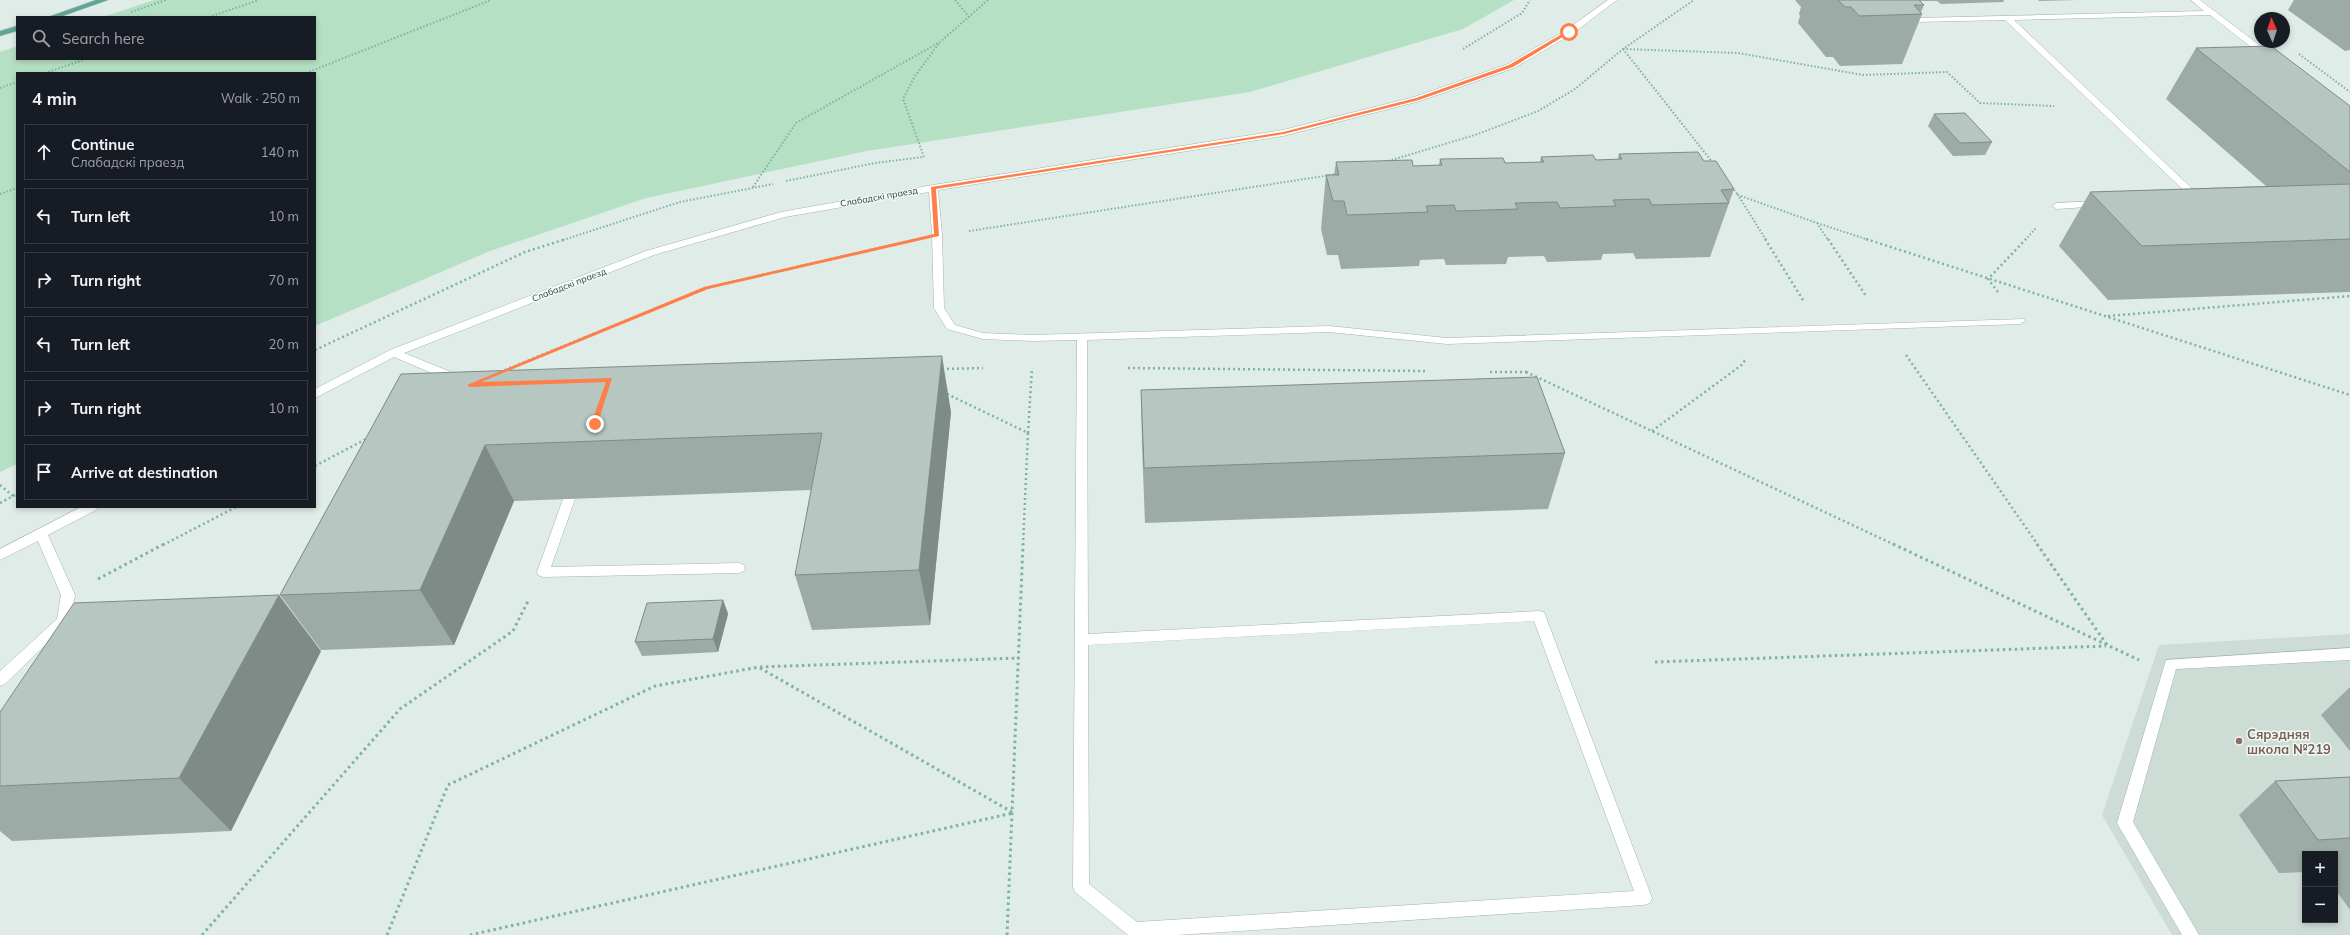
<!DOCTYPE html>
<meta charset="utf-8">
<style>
body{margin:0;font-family:Mulish,sans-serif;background:#20242c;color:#f1f3f6}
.controls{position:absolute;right:12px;bottom:12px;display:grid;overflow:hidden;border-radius:0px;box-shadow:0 2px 6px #0003}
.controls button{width:36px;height:36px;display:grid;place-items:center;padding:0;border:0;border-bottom:1px solid #363941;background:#171b24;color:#f1f3f6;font:20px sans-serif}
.compass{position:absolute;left:2254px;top:12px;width:36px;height:36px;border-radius:50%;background:#171b24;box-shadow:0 2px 6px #0003;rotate:357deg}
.stop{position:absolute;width:12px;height:12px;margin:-9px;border:3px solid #ff7f4b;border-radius:50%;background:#fff}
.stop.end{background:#ff7f4b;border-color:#fff;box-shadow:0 1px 4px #0008}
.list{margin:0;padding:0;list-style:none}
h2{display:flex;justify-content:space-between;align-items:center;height:52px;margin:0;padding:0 16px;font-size:17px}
h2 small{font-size:13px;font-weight:400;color:#9ea1a6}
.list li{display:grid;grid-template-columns:26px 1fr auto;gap:12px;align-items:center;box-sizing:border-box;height:56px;margin:0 8px 8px;padding:0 8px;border:1px solid #363941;border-radius:0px}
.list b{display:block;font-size:15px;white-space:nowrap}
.list p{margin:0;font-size:13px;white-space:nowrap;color:#9ea1a6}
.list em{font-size:13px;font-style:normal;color:#9ea1a6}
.icon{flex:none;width:22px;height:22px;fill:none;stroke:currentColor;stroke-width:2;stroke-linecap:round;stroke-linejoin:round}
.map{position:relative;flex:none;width:2350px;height:935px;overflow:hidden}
.search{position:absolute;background:#171b24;box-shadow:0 2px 6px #0003;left:16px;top:16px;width:300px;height:44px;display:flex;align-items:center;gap:10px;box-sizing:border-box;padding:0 14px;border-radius:0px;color:#9ea1a6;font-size:15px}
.panel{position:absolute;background:#171b24;box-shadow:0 2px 6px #0003;left:16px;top:72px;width:300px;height:436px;border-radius:0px}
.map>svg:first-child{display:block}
.built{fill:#cedcd6;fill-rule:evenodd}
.green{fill:#b6e0c3}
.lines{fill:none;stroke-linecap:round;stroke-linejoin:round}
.minor-casing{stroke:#a2b4af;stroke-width:1}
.major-casing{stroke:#c0c9c7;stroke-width:1}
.path-far2{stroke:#7db3a4;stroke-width:2;stroke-dasharray:1.5 2;stroke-linecap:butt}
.path-far1{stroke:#7db3a4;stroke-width:2.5;stroke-dasharray:2 3;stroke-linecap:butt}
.path{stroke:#7db3a4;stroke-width:3;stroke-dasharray:2.5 3.5;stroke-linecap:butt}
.minor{fill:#fff;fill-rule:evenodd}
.major{fill:#60a697;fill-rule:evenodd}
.wall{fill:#9caba5}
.shaded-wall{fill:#7f8b86}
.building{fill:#b5c7c0;stroke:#7f8b86}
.route{fill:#ff7f4b}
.education-dot{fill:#8d6e63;stroke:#f1f9f5;stroke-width:1.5}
.labels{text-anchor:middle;stroke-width:3;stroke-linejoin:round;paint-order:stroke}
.far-street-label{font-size:9px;fill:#1f3e37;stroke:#f1f9f5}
.near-education-label{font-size:13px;font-weight:bold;fill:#785e54;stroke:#f1f9f5;text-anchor:start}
</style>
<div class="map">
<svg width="2350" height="935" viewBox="0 0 2350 935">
<rect width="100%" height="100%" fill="#e0ece7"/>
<!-- built -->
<path class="built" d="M2350 634V935H2172L2102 815 2159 645ZM2305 854H2335V920H2305Z"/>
<!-- green -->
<path class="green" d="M154 0H1514L1463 29 1250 92 867 151 646 198 490 251 315 326V73H17V464L0 472V52L17 46V59H315V17H103Z"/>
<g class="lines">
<!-- minor casing -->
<g class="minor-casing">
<g id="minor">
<path d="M1608 0H1617L1572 34 1514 68 1420 101 1283 136 938 190 942 235 944 308 955 325 983 333 1032 335 1329 326 1447 338 2024 319 2025 321 2020 324 1447 344 1329 332 1087 340 1088 634 1539 611 1544 612 1652 898 1650 903 1644 905 1177 935H1128L1075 892 1073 887 1077 340 1032 341 983 339 947 329 934 308 932 235 929 192 785 217 654 255 404 353 461 376 463 379 461 382H453L394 357 315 398V389L390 350 646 251 781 212 933 185 1283 130 1414 97 1508 64 1566 30ZM1534 621 1634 891 1137 922 1089 884 1088 645Z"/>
<path d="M2191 0H2200L2271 54V58H2265L2210 15 2014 20 2202 198V202H2196L2005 20 1916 22 1912 20 1916 18 2204 11Z"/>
<path d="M2098 201 2101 202V206L2057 209 2052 206 2057 203Z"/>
<path d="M569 495 575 499 551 567 739 563 744 565 745 568 744 571 739 573 543 577 538 575 537 572 563 499Z"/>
<path d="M81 507H98L96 510 48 535 75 595 70 621 5 684 0 686V671L57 619 61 595 38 541 0 560V549Z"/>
<path d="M2350 648V660L2176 669 2133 822 2199 935H2182L2117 823 2166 660Z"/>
</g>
</g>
<!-- major casing -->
<g class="major-casing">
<g id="major">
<path d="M96 0H108L60 17H48Z"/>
<path d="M17 26V31L0 36V31Z"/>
</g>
</g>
<!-- path-far2 -->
<g class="path-far2">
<path d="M955 0 969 17"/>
<path d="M131 12 166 0"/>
<path d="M209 17 259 0"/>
<path d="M1463 49 1522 13 1530 0"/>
<path d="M1623 49 1738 53 1863 75 1947 72 1980 103 2054 106"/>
<path d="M1623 49 1713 163"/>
<path d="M2299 54 2350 92"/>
<path d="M45 73 86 59"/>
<path d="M306 73 491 0"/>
<path d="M0 88 17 82"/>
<path d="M924 157 903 99 915 76 940 42"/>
<path d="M1385 162 1478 134 1538 111 1575 89 1623 49 1694 0"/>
<path d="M786 181 875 163 923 157"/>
<path d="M753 187 796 123 940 42 988 0"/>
<path d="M1732 187 1738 195"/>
<path d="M0 194 17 188"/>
<path d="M1817 223 1869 240"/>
<path d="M969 231 1337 174"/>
<path d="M563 240 680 202 773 184"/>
<path d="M1766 240 1738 195 1817 223 1828 240"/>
<path d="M2025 240 2036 228"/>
</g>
<!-- path-far1 -->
<g class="path-far1">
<path d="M1765 239 1803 300"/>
<path d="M1828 239 1866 296"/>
<path d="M1866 239 2350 395"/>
<path d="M1998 292 1988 279 2026 239"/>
<path d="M2108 316 2350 296"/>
<path d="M315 350 525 252 566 239"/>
<path d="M1906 355 2038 545"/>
<path d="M1128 368 1425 371"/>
<path d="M942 369 983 368"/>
<path d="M500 372 706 288 905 242"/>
<path d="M1490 372H1527"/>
<path d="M1526 372 1895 545"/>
<path d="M947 394 1028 433 1023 545"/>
<path d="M1652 431 1743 364 1745 360"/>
<path d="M1028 433 1032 368"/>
<path d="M315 466 368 438"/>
<path d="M0 485 13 496"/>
<path d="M0 503 17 494"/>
<path d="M163 545 236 507"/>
</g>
<!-- path -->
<g class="path">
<path d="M1893 544 2139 660"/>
<path d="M2037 544 2107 645"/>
<path d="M98 579 164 544"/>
<path d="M1655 662 2106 646"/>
<path d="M760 668 1012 812"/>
<path d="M202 935 400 709 513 631 528 601"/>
<path d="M387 935 448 785 655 686 759 667 1019 658"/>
<path d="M470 935 1013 813"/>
<path d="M1007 935 1023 544"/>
</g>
<!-- minor -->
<use href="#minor" class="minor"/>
<!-- major -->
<use href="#major" class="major"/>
</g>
<!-- wall -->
<g class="wall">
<path d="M1795 0H2004L2003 2 1941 4 1937 1H1920L1924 5 1921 12 1922 14 1902 64 1840 66 1833 57H1826L1798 23 1800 16 1799 14 1801 7Z"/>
<path d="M2038 0H2078L2039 1Z"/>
<path d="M2294 0H2350V50L2345 51 2288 10Z"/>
<path d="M2196 48 2350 106V292L2108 300 2059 246 2090 192 2266 186 2166 99Z"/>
<path d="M1934 114 1992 142 1985 155 1953 156 1928 126Z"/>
<path d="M1619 154 1704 161 1734 189 1710 257 1636 259 1633 253 1603 254 1601 260 1547 262 1544 256 1508 257 1506 264 1446 265 1444 259 1420 260 1419 266 1341 269 1338 255H1327L1321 229 1326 175H1334L1336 162 1413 166 1439 165 1440 159 1505 163 1540 162 1541 157 1596 160 1618 159Z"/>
<path d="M401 374 951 412 930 625 812 630 795 575 811 490 514 501 454 645 321 650 280 595Z"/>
<path d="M1141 390 1565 453 1548 509 1145 523 1142 445Z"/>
<path d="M723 600 728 614 718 652 642 656 635 642Z"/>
<path d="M321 651 231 831 12 841 0 831V712Z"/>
<path d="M2350 687V751L2321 715Z"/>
<path d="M2350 777V910L2335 889V854H2305V872L2279 873 2239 815 2275 781Z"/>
</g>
<!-- shaded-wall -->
<g class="shaded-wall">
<path d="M942 356 951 412 930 625 919 570Z"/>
<path d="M485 445 514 501 454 645 420 590Z"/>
<path d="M279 595 321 651 231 831 179 778Z"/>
<path d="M723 600 728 614 718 652 713 639Z"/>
</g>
<!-- building -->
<g class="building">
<path d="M1838 0H1919L1924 5H1914L1922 14 1859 16 1851 7H1845Z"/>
<path d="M2271 46 2350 106V172L2196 48Z"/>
<path d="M1965 113 1992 142 1960 143 1934 114Z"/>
<path d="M1698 152 1704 161H1716L1734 189 1721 190 1729 203 1652 205 1649 199 1613 200 1616 206 1560 208 1557 202 1515 203 1518 209 1456 211 1454 205 1426 206 1428 212 1347 215 1344 201H1333L1326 175H1339L1336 162 1412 160 1413 166 1442 165 1440 159 1503 158 1505 163 1544 162 1541 157 1593 155 1596 160 1622 159 1619 154Z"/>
<path d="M2350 184V239L2142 246 2090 192Z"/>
<path d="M942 356 919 570 795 575 822 433 485 445 420 590 280 595 401 374Z"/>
<path d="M1537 377 1565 453 1144 468 1141 390Z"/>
<path d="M279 595 179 778 0 786V712L74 603Z"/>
<path d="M723 600 713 639 635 642 647 603Z"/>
<path d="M2350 777V838L2318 840 2275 781Z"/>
</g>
<!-- route -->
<path class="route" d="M1567 31 1571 32 1513 67 1419 100 1284 134 936 189 939 236 708 289 481 382 612 378 597 426 591 424 606 382 470 387 467 385 704 287 934 234 931 187 1283 132 1416 98 1509 65Z"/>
<!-- markers -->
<circle class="education-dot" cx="2239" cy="741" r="4"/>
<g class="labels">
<!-- far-street labels -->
<g class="far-street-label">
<text transform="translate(879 197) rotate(-10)" y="3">Слабадскі праезд</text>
<text transform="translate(569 285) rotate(-21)" y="3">Слабадскі праезд</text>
</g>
<!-- near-education labels -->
<g class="near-education-label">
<text x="2247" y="739">Сярэдняя<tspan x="2247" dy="15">школа №219</tspan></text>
</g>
</g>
</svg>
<div class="controls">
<button>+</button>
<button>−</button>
</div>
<svg class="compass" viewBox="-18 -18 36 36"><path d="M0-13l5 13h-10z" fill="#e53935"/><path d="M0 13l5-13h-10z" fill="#9ea1a6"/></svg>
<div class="stop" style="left:1569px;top:32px"></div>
<div class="stop end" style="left:595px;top:424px"></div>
<div class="search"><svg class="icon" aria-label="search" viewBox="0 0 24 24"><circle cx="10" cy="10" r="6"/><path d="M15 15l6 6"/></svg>Search here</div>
<section class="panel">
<h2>4 min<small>Walk · 250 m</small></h2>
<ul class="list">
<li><svg class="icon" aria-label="ahead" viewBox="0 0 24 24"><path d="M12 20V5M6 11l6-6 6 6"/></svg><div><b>Continue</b><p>Слабадскі праезд</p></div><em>140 m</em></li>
<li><svg class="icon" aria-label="left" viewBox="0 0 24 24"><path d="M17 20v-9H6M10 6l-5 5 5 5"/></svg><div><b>Turn left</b></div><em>10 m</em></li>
<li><svg class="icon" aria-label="right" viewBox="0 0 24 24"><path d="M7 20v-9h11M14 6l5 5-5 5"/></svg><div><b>Turn right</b></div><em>70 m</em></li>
<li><svg class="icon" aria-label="left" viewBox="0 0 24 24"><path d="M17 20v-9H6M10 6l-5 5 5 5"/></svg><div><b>Turn left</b></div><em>20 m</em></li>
<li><svg class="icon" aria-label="right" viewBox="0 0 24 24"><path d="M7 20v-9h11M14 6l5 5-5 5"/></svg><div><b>Turn right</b></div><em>10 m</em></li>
<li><svg class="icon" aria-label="arrive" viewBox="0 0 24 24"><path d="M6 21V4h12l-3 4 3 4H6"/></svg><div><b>Arrive at destination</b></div></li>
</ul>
</section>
</div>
